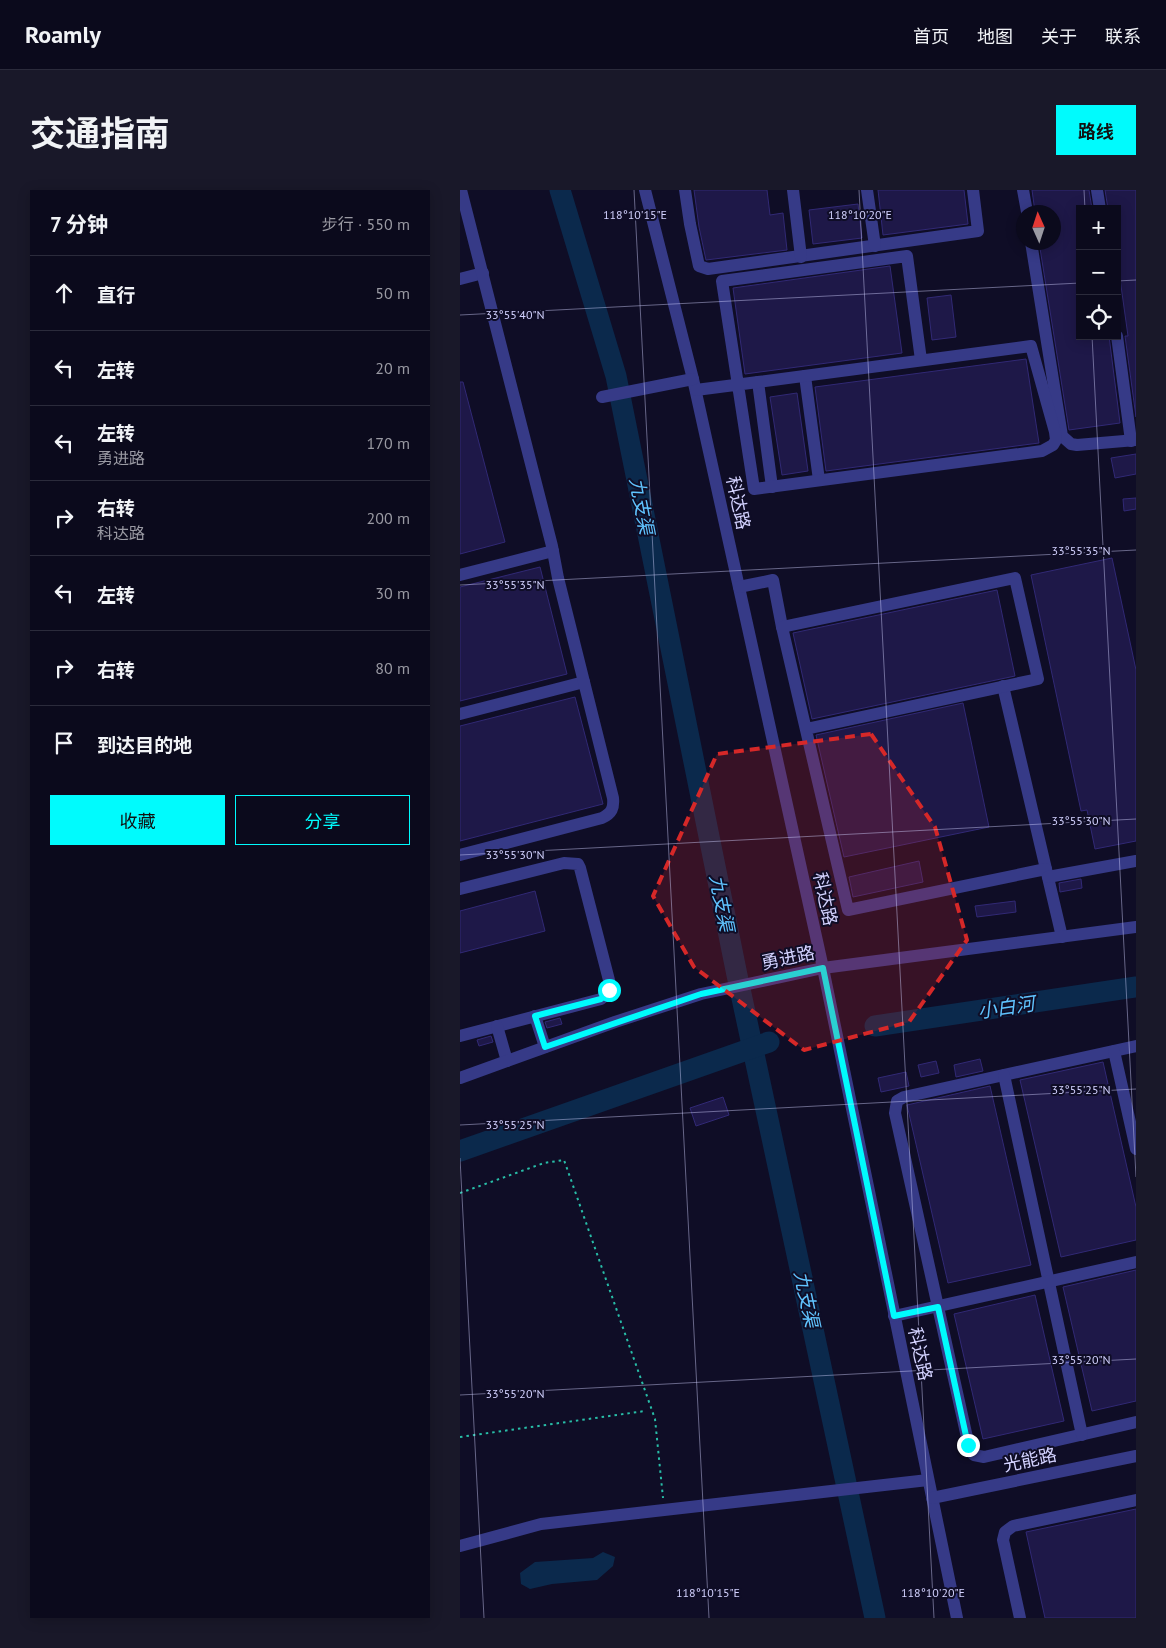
<!DOCTYPE html>
<html lang="zh">
<meta charset="utf-8">
<style>
body{margin:0;font-family:"PT Sans","Noto Sans SC",sans-serif;background:#191829;color:#f1f3f6}
.controls{position:absolute;right:15px;top:15px;display:grid;overflow:hidden;border-radius:0px;box-shadow:0 2px 12px #0003}
.controls button{width:45px;height:45px;display:grid;place-items:center;padding:0;border:0;border-bottom:1px solid #2b2b3b;background:#0b0a1c;color:#f1f3f6;font:25px sans-serif}
.compass{position:absolute;left:556px;top:15px;width:45px;height:45px;border-radius:50%;background:#0b0a1c;box-shadow:0 2px 12px #0003;rotate:357deg}
.stop{position:absolute;width:15px;height:15px;margin:-11px;border:4px solid #00fbfd;border-radius:50%;background:#fff}
.stop.end{background:#00fbfd;border-color:#fff;box-shadow:0 1px 5px #0008}
.list{margin:0;padding:0;list-style:none}
h2{display:flex;justify-content:space-between;align-items:center;height:65px;margin:0;padding:0 20px;font-size:21px}
h2 small{font-size:16px;font-weight:400;color:#9a9aa3}
.list li{display:grid;grid-template-columns:32px 1fr auto;gap:15px;align-items:center;box-sizing:border-box;height:75px;padding:0 20px;border-top:1px solid #2b2b3b}
.list b{display:block;font-size:19px;white-space:nowrap}
.list p{margin:0;font-size:16px;white-space:nowrap;color:#9a9aa3}
.list em{font-size:16px;font-style:normal;color:#9a9aa3}
.actions{display:flex;gap:10px;padding:15px 20px}
.actions a{flex:1;padding:11px 0;border:1px solid #00fbfd;border-radius:0px;text-align:center;font-size:18px;color:#00fbfd}
.actions .main{background:#00fbfd;color:#111}
.icon{flex:none;width:28px;height:28px;fill:none;stroke:currentColor;stroke-width:2;stroke-linecap:round;stroke-linejoin:round}
.map{position:relative;flex:none;width:676px;height:1428px;overflow:hidden;border-radius:0px}
header{display:flex;align-items:center;gap:30px;box-sizing:border-box;height:70px;padding:0 25px;background:#0b0a1c;border-bottom:1px solid #2b2b3b}
header strong{font-size:24px}
nav{display:flex;gap:28px;margin-inline-start:auto;font-size:18px}
.intro{display:flex;align-items:center;justify-content:space-between;box-sizing:border-box;height:120px;padding:0 30px}
h1{margin:0;font-size:35px}
.button{padding:12px 22px;border-radius:0px;background:#00fbfd;color:#111;font-size:18px;font-weight:700}
main{display:flex;gap:30px;padding:0 30px}
aside{flex:1;background:#0b0a1c;border-radius:0px;box-shadow:0 2px 12px #0003}
.map>svg:first-child{display:block}
.water{fill:#0b294c}
.lines{fill:none;stroke-linecap:round;stroke-linejoin:round}
.river{stroke:#0b294c;stroke-width:21}
.building{fill:#1e1848;stroke:#312975}
.path{stroke:#28bda7;stroke-width:2;stroke-dasharray:2.5 4;stroke-linecap:butt}
.minor{stroke:#363a87;stroke-width:12}
.route{stroke:#00fbfd;stroke-width:6}
.marked{fill:#d62828;fill-opacity:0.2;stroke:#d62828;stroke-width:4;stroke-dasharray:10 6;stroke-linejoin:round}
.ticks{fill:none;stroke:#d3d2ff;stroke-width:1;stroke-opacity:0.45}
.labels{text-anchor:middle;stroke-width:4;stroke-linejoin:round;paint-order:stroke}
.street-label{font-size:18px;fill:#d3d2ff;stroke:#0f0d26}
.water-label{font-size:19px;font-style:italic;fill:#60c4ff;stroke:#0f0d26}
.ticks-label{font-size:12px;text-anchor:middle;fill:#d3d2ff;stroke:#0f0d26;stroke-width:4;stroke-linejoin:round;paint-order:stroke}
</style>
<header>
<strong>Roamly</strong>
<nav><a>首页</a><a>地图</a><a>关于</a><a>联系</a></nav>
</header>
<div class="intro"><h1>交通指南</h1><a class="button">路线</a></div>
<main>
<aside>
<h2>7 分钟<small>步行 · 550 m</small></h2>
<ul class="list">
<li><svg class="icon" aria-label="ahead" viewBox="0 0 24 24"><path d="M12 20V5M6 11l6-6 6 6"/></svg><div><b>直行</b></div><em>50 m</em></li>
<li><svg class="icon" aria-label="left" viewBox="0 0 24 24"><path d="M17 20v-9H6M10 6l-5 5 5 5"/></svg><div><b>左转</b></div><em>20 m</em></li>
<li><svg class="icon" aria-label="left" viewBox="0 0 24 24"><path d="M17 20v-9H6M10 6l-5 5 5 5"/></svg><div><b>左转</b><p>勇进路</p></div><em>170 m</em></li>
<li><svg class="icon" aria-label="right" viewBox="0 0 24 24"><path d="M7 20v-9h11M14 6l5 5-5 5"/></svg><div><b>右转</b><p>科达路</p></div><em>200 m</em></li>
<li><svg class="icon" aria-label="left" viewBox="0 0 24 24"><path d="M17 20v-9H6M10 6l-5 5 5 5"/></svg><div><b>左转</b></div><em>30 m</em></li>
<li><svg class="icon" aria-label="right" viewBox="0 0 24 24"><path d="M7 20v-9h11M14 6l5 5-5 5"/></svg><div><b>右转</b></div><em>80 m</em></li>
<li><svg class="icon" aria-label="arrive" viewBox="0 0 24 24"><path d="M6 21V4h12l-3 4 3 4H6"/></svg><div><b>到达目的地</b></div></li>
</ul>
<div class="actions"><a class="main">收藏</a><a>分享</a></div>
</aside>
<div class="map">
<svg width="676" height="1428" viewBox="0 0 676 1428">
<rect width="100%" height="100%" fill="#0f0d26"/>
<!-- water -->
<path class="water" d="M143 1362 155 1367 153 1376 137 1390 92 1394 70 1399 61 1394 60 1383 75 1372 133 1368Z"/>
<g class="lines">
<!-- river -->
<g class="river">
<path d="M100 0 156 186 277 785 415 1428"/>
<path d="M415 836 676 797"/>
<path d="M0 961 309 852"/>
</g>
</g>
<!-- building -->
<g class="building">
<path d="M234 0H307L310 25 323 23 327 60 246 70 239 37Z"/>
<path d="M418 0H504L508 34 423 45Z"/>
<path d="M572 0H629L632 19H620V146H649L660 233 609 240 579 52H594V22H575Z"/>
<path d="M645 0H676V227L665 146H668L657 67V19H648Z"/>
<path d="M398 14 402 48 353 54 349 20Z"/>
<path d="M430 76 442 163 285 184 273 98Z"/>
<path d="M491 105 496 147 472 150 467 108Z"/>
<path d="M566 169 579 253 366 281 355 197Z"/>
<path d="M0 192H3L45 352 0 364Z"/>
<path d="M337 203 348 281 322 285 310 207Z"/>
<path d="M676 264V284L655 288 651 268Z"/>
<path d="M676 308V319L664 321 663 309Z"/>
<path d="M652 368 676 480V651L635 659 627 620 621 621 571 385Z"/>
<path d="M80 377 107 484 0 511V397Z"/>
<path d="M537 400 555 486 352 529 333 443Z"/>
<path d="M115 507 143 614 0 651V536Z"/>
<path d="M503 513 529 637 384 667 356 545Z"/>
<path d="M459 671 463 692 393 707 389 687Z"/>
<path d="M621 689 622 698 600 702 599 693Z"/>
<path d="M75 701 85 741 0 763V721Z"/>
<path d="M555 711 556 722 517 727 515 716Z"/>
<path d="M100 828 102 834 87 838 85 832Z"/>
<path d="M31 846 33 852 19 856 17 850Z"/>
<path d="M520 869 523 881 496 887 494 875Z"/>
<path d="M476 871 479 883 461 887 458 875Z"/>
<path d="M643 872 676 1017V1050L601 1067 560 890Z"/>
<path d="M446 882 449 896 421 902 418 888Z"/>
<path d="M530 896 571 1075 488 1093 447 915Z"/>
<path d="M263 907 269 925 236 936 230 918Z"/>
<path d="M676 1080V1211L632 1221 603 1097Z"/>
<path d="M575 1105 604 1231 523 1249 494 1124Z"/>
<path d="M676 1319V1428H585L566 1342Z"/>
</g>
<g class="lines">
<!-- path -->
<g class="path">
<path d="M0 1003 84 973 104 970 195 1229 203 1308"/>
<path d="M0 1247 185 1221"/>
</g>
<!-- minor -->
<g class="minor">
<path d="M185 0 233 189 363 778 497 1428"/>
<path d="M225 0 230 34 239 76 248 79 518 41 513 0"/>
<path d="M333 0 341 67"/>
<path d="M407 0 415 56"/>
<path d="M563 0 567 22"/>
<path d="M637 0 640 19"/>
<path d="M571 52 602 246 611 254 617 255 676 250"/>
<path d="M0 89 23 83"/>
<path d="M657 146 671 251"/>
<path d="M345 186 359 290"/>
<path d="M298 192 312 297"/>
<path d="M236 200 298 192 571 156 595 242 596 250 593 255 582 261 294 299 262 91 447 66 461 170"/>
<path d="M142 207 233 189"/>
<path d="M0 385 93 361"/>
<path d="M279 397 313 390 322 437"/>
<path d="M543 496 602 747"/>
<path d="M0 524 124 492"/>
<path d="M346 539 578 489 555 388 322 437 388 720 586 679"/>
<path d="M0 665 142 628C152 623 154 618 153 608L98 388 92 356 1 0"/>
<path d="M588 687 676 671"/>
<path d="M0 699 104 673 118 674 120 678 150 794 147 804 141 809 0 846"/>
<path d="M75 826 85 857"/>
<path d="M37 836 47 871"/>
<path d="M676 856 444 907 437 911 435 923 510 1261 514 1265 524 1267 676 1232"/>
<path d="M654 861 676 959"/>
<path d="M544 885 622 1245"/>
<path d="M0 888 155 832 241 804 363 778 676 737"/>
<path d="M434 1126 676 1072"/>
<path d="M472 1308 676 1266"/>
<path d="M0 1356 81 1334 468 1290"/>
<path d="M560 1428 543 1350 545 1342 553 1336 676 1310"/>
</g>
</g>
<g class="lines">
<!-- route -->
<path class="route" d="M149 800 141 809 75 826 85 857 241 804 363 778 434 1126 478 1117 508 1255"/>
</g>
<!-- marked area -->
<path class="marked" d="M411 544 475 637 507 750 449 832 344 860 234 777 193 706 257 564Z"/>
<!-- ticks -->
<path class="ticks" d="M174 0 249 1428M399 0 474 1428M624 0 625 19M657 91 676 90M0 125 620 93M632 146 676 987M0 395 676 360M0 665 676 629M0 935 676 899M0 968 24 1428M0 1205 676 1169"/>
<g class="labels">
<!-- street labels -->
<g class="street-label">
<text transform="translate(278 313) rotate(78)" y="6">科达路</text>
<text transform="translate(365 709) rotate(78)" y="6">科达路</text>
<text transform="translate(328 768) rotate(-12)" y="6">勇进路</text>
<text transform="translate(460 1164) rotate(78)" y="6">科达路</text>
<text transform="translate(570 1270) rotate(-12)" y="6">光能路</text>
</g>
<!-- water labels -->
<g class="water-label">
<text transform="translate(182 316) rotate(79)" y="7">九支渠</text>
<text transform="translate(262 713) rotate(79)" y="7">九支渠</text>
<text transform="translate(546 817) rotate(-8)" y="7">小白河</text>
<text transform="translate(347 1109) rotate(78)" y="7">九支渠</text>
</g>
</g>
<g class="ticks-label">
<text x="175" y="29">118°10'15"E</text>
<text x="400" y="29">118°10'20"E</text>
<text x="55" y="129">33°55'40"N</text>
<text x="621" y="365">33°55'35"N</text>
<text x="55" y="399">33°55'35"N</text>
<text x="621" y="635">33°55'30"N</text>
<text x="55" y="669">33°55'30"N</text>
<text x="621" y="904">33°55'25"N</text>
<text x="55" y="939">33°55'25"N</text>
<text x="621" y="1174">33°55'20"N</text>
<text x="55" y="1208">33°55'20"N</text>
<text x="248" y="1407">118°10'15"E</text>
<text x="473" y="1407">118°10'20"E</text>
</g>
</svg>
<div class="controls">
<button>+</button>
<button>−</button>
<button><svg class="icon" aria-label="locate" viewBox="0 0 24 24"><circle cx="12" cy="12" r="6"/><path d="M12 2v4M12 18v4M2 12h4M18 12h4"/></svg></button>
</div>
<svg class="compass" viewBox="-18 -18 36 36"><path d="M0-13l5 13h-10z" fill="#e53935"/><path d="M0 13l5-13h-10z" fill="#9a9aa3"/></svg>
<div class="stop" style="left:149px;top:800px"></div>
<div class="stop end" style="left:508px;top:1255px"></div>
</div>
</main>
